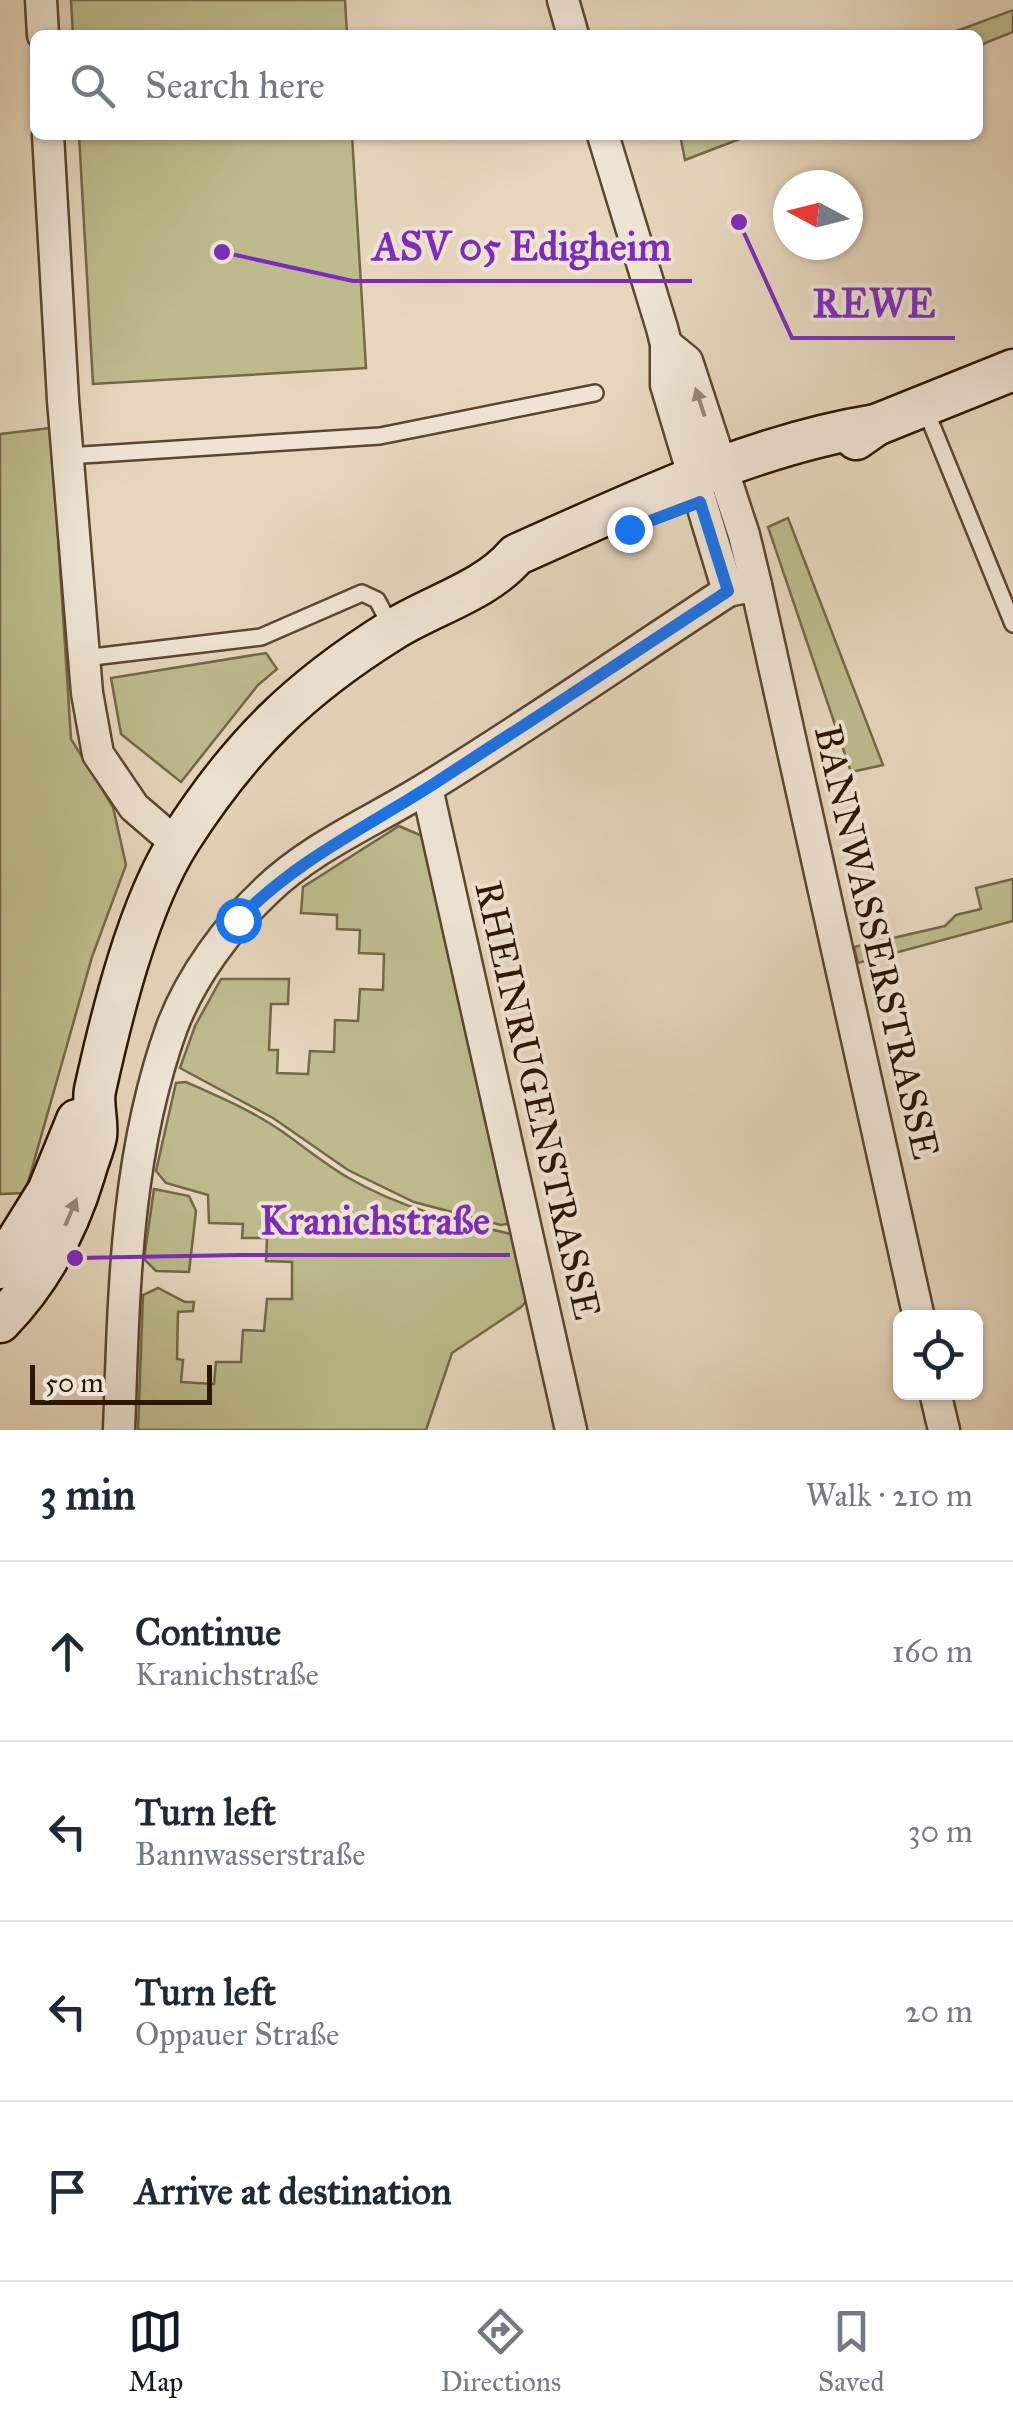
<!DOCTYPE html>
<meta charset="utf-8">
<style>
body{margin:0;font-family:"IM FELL Great Primer",serif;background:#f2f2f3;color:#1f2937}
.controls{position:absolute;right:30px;bottom:30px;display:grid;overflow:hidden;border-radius:15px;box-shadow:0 2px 8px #0004}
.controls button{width:90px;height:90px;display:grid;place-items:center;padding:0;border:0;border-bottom:2px solid #e0e1e3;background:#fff;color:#1f2937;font:50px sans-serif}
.compass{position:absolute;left:773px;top:170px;width:90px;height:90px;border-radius:50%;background:#fff;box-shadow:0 2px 8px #0004;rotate:277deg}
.scale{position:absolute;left:30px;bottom:25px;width:182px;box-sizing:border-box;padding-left:10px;border:5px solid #2b1600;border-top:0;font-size:28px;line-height:35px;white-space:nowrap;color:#2b1600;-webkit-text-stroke:8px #efe4d4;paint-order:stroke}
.stop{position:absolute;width:30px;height:30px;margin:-22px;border:8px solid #1a73e8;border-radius:50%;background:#fff}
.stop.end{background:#1a73e8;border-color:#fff;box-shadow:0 2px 10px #0008}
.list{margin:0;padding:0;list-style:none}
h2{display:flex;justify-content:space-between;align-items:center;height:130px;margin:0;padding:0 40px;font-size:42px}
h2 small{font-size:32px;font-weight:400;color:#747a83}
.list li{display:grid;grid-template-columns:65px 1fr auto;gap:30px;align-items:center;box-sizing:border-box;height:180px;padding:0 40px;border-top:2px solid #e0e1e3}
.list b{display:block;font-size:38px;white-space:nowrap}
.list p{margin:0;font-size:32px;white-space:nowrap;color:#747a83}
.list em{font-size:32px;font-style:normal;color:#747a83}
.icon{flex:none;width:55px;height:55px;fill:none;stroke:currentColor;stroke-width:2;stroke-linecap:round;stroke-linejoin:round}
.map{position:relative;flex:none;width:1013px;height:1430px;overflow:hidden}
.search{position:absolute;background:#fff;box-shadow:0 2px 8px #0004;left:30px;right:30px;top:30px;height:110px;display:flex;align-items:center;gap:25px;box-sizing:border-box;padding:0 35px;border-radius:15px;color:#747a83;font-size:38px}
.sheet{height:850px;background:#fff}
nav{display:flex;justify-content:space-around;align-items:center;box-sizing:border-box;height:140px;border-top:2px solid #e0e1e3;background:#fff;font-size:28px;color:#747a83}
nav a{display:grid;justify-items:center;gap:5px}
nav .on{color:#111827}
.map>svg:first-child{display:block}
.green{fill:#bdbb8c;stroke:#746846;stroke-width:2.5}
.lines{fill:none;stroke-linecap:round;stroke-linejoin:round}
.lane-casing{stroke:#5a462f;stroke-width:20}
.street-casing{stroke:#5a462f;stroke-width:35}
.secondary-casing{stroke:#2b1600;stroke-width:45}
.lane{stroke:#efe4d4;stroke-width:15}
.street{stroke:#efe4d4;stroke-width:30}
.secondary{stroke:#efe4d4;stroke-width:40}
.oneway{fill:#978775}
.route{stroke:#1a73e8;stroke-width:12}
.labels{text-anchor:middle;stroke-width:8;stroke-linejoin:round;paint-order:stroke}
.street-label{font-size:38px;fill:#2b1600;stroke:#efe4d4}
.leader{fill:none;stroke:#7b2cbf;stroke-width:4}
.callout-dot{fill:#7b2cbf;stroke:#efe4d4;stroke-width:4}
.callout-label{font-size:40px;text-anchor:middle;font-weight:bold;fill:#7b2cbf;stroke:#efe4d4;stroke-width:8;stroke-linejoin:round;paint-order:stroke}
</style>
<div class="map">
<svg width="1013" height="1430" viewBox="0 0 1013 1430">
<rect width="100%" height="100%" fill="#e6d6bd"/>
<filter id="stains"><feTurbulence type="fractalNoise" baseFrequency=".002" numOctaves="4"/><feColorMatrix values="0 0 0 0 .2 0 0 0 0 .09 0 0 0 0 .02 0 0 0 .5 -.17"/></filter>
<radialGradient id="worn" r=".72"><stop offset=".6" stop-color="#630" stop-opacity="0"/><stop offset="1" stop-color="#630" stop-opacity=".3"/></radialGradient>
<!-- green -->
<g class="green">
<path d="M71 0H345L347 35H73Z"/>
<path d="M1013 10V32L978 46V35H946Z"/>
<path d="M79 135H352L366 368 93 384Z"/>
<path d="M680 135H750L685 160Z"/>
<path d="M51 428 71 739 113 807 126 865 92 957 25 1193 0 1194V434Z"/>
<path d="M788 518 883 765 851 772 768 527Z"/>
<path d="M266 653 277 669 258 685 181 782 121 734 111 678Z"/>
<path d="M399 826 427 838 511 1223 501 1225 414 1202 348 1170 273 1118 180 1068 195 1026 221 979H289L288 1004H271L269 1050H278L277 1073 308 1074 310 1051 334 1052 335 1020 358 1021 360 989 383 990 384 954 359 953 360 930 337 929V915L301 913 303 887Z"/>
<path d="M1013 879V921L858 963 854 947 945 926 956 915 981 909 976 888Z"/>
<path d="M186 1082C220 1097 253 1111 283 1132 304 1147 325 1164 347 1177 400 1208 456 1222 516 1235L529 1298 521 1307 452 1353 426 1430H138L143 1295 158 1288 185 1302H194L193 1311 178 1312 177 1359 183 1360 181 1382 214 1384 216 1362H241L243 1330 264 1331 267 1299H292V1262L266 1261 267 1238H242L243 1224 209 1223 208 1195 166 1183 156 1171 176 1083Z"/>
<path d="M154 1189 189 1196 196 1211 189 1272 156 1271 144 1259Z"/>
</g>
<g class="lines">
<!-- lane casing -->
<g class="lane-casing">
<g id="lane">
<path d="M924 406 1013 624"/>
<path d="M67 456 380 436 595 393"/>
<path d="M84 658 261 637 362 593 377 600 391 626"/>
</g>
</g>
<!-- street casing -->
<g class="street-casing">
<g id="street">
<path d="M41 0 43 35"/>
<path d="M563 0 573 35"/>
<path d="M48 135 63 400 87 693 98 754 134 807 177 844"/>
<path d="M603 135 662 328 666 344V385L728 591"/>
<path d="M666 344 687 361 744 535 756 585"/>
<path d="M427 788 571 1430"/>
<path d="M935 1392 944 1430"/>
<path d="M119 1430C124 1294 125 1157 172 1027 191 977 227 928 266 891 310 848 373 821 425 789 528 726 627 657 728 591L756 585 919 1318"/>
</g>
</g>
<!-- secondary casing -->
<g class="secondary-casing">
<g id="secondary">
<path d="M856 439 876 425 1013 370"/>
<path d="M0 1268 48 1191 77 1120"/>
<path d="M0 1322C42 1279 68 1229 85 1172 88 1160 94 1148 96 1136 98 1121 92 1105 95 1090 112 1013 138 906 180 840 240 746 299 688 394 629 433 605 487 590 516 555 631 504 750 445 876 425"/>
</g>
</g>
<!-- lane -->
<use href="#lane" class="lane"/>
<!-- street -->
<use href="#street" class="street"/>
<!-- secondary -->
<use href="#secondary" class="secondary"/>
</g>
<!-- one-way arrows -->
<defs><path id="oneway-solid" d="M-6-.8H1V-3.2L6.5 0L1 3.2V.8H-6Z" transform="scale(2.5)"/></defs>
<g class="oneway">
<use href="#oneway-solid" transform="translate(700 402) rotate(-108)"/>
<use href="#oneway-solid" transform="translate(71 1212) rotate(-67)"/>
</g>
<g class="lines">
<!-- route -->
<path class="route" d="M238 920C295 861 363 829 432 785 531 721 630 656 728 591L700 502 629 529"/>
</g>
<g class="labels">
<!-- street labels -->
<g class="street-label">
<text transform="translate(877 942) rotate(77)" y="13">BANNWASSERSTRASSE</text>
<text transform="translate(538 1100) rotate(77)" y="13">RHEINRUGENSTRASSE</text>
</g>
</g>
<!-- callouts -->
<path class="leader" d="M222 252L353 281H692M739 222L792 338H955M75 1258L240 1255H510"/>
<g class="callout-dot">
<circle cx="222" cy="252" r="10"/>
<circle cx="739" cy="222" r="10"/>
<circle cx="75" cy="1258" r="10"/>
</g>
<g class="callout-label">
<text x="522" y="260">ASV 05 Edigheim</text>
<text x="874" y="317">REWE</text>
<text x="375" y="1234">Kranichstraße</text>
</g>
<rect width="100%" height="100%" filter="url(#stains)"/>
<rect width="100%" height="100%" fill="url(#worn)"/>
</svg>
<div class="controls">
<button><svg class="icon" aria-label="locate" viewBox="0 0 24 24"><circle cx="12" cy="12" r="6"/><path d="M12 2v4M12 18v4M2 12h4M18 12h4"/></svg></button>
</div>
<svg class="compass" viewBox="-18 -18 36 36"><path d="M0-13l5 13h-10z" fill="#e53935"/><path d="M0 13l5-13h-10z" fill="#747a83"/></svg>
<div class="scale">50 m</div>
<div class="stop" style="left:238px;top:920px"></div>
<div class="stop end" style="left:629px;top:529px"></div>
<div class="search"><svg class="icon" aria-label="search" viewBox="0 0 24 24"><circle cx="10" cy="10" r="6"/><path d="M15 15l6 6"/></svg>Search here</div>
</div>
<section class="sheet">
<h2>3 min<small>Walk · 210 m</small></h2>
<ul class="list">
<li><svg class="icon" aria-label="ahead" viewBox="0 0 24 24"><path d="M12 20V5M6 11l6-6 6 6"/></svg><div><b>Continue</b><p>Kranichstraße</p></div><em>160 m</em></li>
<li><svg class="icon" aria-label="left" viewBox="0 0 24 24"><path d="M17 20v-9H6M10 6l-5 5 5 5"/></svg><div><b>Turn left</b><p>Bannwasserstraße</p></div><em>30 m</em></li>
<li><svg class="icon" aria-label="left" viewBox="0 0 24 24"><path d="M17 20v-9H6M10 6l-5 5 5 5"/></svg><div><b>Turn left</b><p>Oppauer Straße</p></div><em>20 m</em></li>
<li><svg class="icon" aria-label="arrive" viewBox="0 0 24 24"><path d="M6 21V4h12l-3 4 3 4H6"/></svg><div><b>Arrive at destination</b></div></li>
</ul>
</section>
<nav>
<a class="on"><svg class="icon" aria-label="map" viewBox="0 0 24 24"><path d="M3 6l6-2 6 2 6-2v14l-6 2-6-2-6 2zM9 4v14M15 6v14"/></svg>Map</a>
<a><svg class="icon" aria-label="directions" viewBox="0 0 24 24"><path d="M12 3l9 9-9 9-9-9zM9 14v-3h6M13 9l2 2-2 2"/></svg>Directions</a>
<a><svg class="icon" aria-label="saved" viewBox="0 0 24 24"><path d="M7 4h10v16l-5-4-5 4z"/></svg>Saved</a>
</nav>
